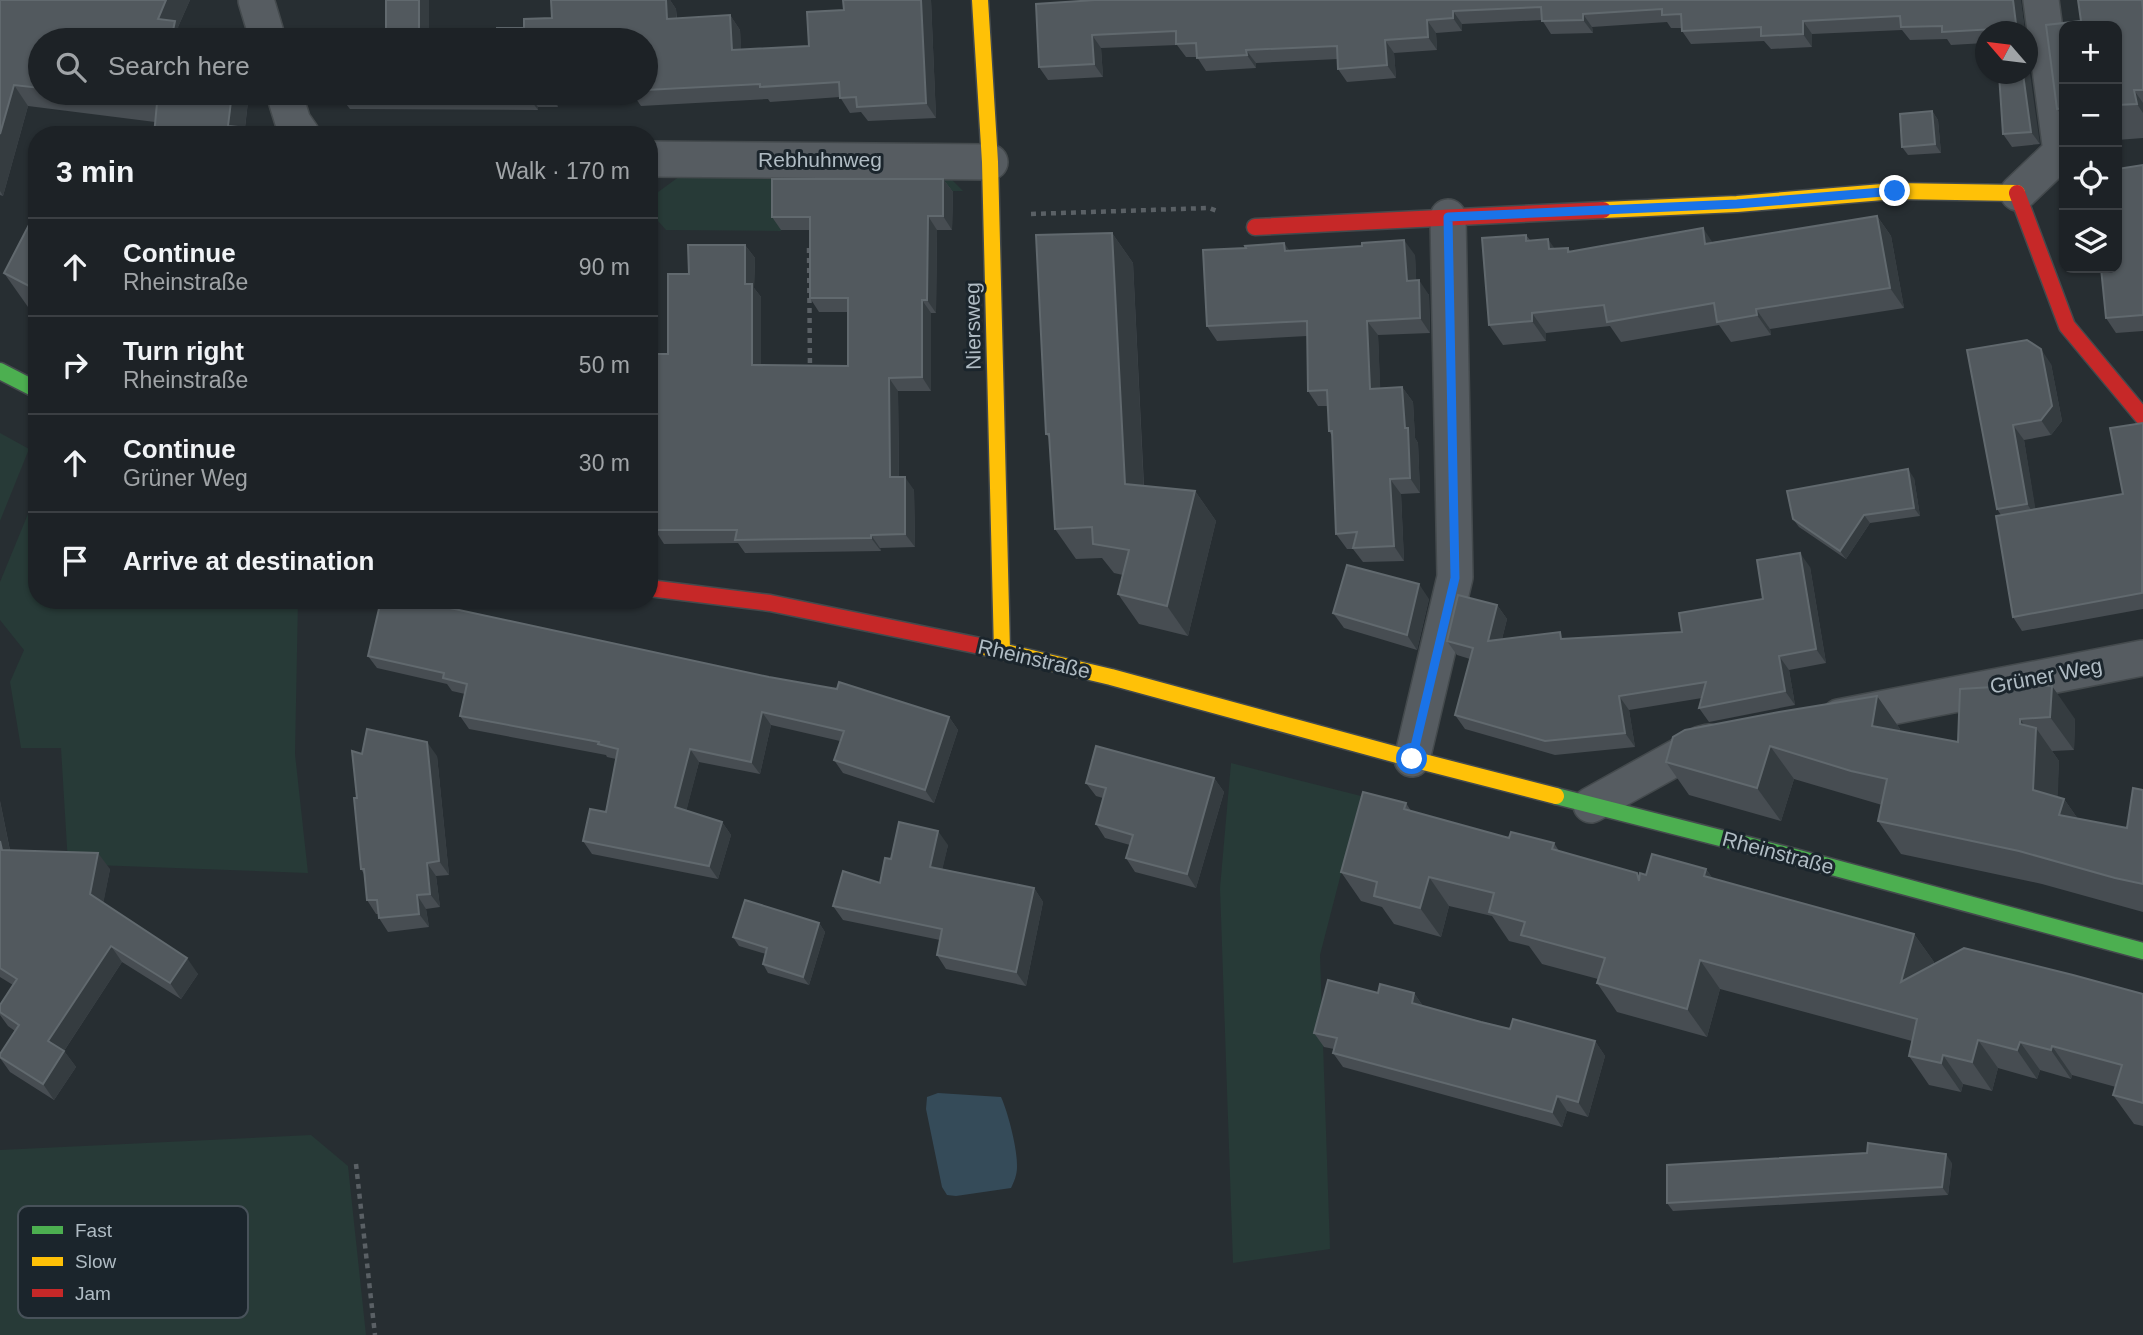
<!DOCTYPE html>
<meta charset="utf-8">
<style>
body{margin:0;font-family:Helvetica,sans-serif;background:#2a2f32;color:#f1f3f6}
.controls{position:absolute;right:21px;top:21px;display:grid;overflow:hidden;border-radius:14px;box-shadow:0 2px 5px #0004}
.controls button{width:63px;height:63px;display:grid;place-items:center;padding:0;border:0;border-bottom:2px solid #3b3f43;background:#1d2226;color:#f1f3f6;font:35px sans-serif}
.compass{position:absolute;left:1975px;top:21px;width:63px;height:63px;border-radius:50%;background:#1d2226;box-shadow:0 2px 5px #0004;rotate:298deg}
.stop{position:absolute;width:21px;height:21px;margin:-16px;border:5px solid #1a73e8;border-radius:50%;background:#fff}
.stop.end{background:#1a73e8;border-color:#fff;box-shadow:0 2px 7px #0008}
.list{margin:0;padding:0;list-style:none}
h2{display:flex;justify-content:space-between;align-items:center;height:91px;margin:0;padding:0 28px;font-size:30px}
h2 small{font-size:23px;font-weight:400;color:#a0a4a7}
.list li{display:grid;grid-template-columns:46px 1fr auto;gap:21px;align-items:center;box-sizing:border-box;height:98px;padding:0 28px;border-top:2px solid #3b3f43}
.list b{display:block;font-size:26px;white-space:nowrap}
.list p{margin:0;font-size:23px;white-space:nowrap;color:#a0a4a7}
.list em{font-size:23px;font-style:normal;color:#a0a4a7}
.icon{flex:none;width:38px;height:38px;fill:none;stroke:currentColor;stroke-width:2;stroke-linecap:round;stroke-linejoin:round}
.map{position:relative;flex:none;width:2143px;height:1335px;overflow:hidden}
.search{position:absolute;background:#1d2226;box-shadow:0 2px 5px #0004;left:28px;top:28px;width:630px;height:77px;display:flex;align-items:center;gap:18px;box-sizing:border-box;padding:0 24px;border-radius:38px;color:#a0a4a7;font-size:26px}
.panel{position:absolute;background:#1d2226;box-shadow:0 2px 5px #0004;left:28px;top:126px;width:630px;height:483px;border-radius:28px}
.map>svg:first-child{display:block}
.green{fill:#273a37}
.water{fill:#354b59}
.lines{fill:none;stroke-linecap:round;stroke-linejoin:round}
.street-casing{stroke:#444a4d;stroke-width:38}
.fast-casing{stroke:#444a4d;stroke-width:19}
.slow-casing{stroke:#444a4d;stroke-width:19}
.jam-casing{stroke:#444a4d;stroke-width:19}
.path{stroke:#5a6065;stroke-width:4.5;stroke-dasharray:5 5;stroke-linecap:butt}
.street{stroke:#565c61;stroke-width:35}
.fast{stroke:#4caf50;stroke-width:16}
.slow{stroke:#ffc107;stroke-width:16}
.jam{stroke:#c62828;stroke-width:16}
.wall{fill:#474d52}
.shaded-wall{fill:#353c40}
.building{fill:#52595e;stroke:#61696e;stroke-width:2}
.route{stroke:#1a73e8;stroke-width:9}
.labels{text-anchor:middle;stroke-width:6;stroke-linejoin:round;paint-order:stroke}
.street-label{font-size:21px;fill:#b0bcc4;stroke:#1b252c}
.key{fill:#1b252c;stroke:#48525a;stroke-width:2}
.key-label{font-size:19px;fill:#b0bcc4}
</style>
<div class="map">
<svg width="2143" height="1335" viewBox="0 0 2143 1335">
<rect width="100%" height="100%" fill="#272e32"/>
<!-- green -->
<g class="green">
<path d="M947 175 963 191 781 192V231L666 230 651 213 654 195 680 176Z"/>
<path d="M0 433 29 449 0 521Z"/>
<path d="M37 492V600H298L295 754 308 873 68 864 61 748H21L10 682 24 650 0 620V582Z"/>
<path d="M1231 763 1361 796 1320 955 1330 1249 1233 1263 1220 888Z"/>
<path d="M311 1135 348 1166 366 1335H0V1150Z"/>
</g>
<!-- water -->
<path class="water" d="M938 1093 1001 1097C1008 1112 1018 1151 1017 1167 1017 1175 1014 1182 1011 1188L956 1196 947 1195 942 1187 926 1109 927 1097Z"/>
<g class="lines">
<!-- street casing -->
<g class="street-casing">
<g id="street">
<path d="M256 0 268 40"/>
<path d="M284 93 293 122 302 135"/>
<path d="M649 159 990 162"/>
<path d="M2018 193 2061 152 2041 0"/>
<path d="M1839 717 2143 658"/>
<path d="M1412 759 1455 577 1448 217"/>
<path d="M1591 805 1701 744 1709 742"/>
</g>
</g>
<!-- fast casing -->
<g class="fast-casing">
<g id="fast">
<path d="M0 371 37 390"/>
<path d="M1556 796 1795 857 2143 951"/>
</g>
</g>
<!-- slow casing -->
<g class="slow-casing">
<g id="slow">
<path d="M980 0 990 162 1002 651"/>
<path d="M1603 210 1737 204 1895 191 2017 193"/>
<path d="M980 646 1111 677 1412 759 1556 796"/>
</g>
</g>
<!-- jam casing -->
<g class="jam-casing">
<g id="jam">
<path d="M2017 193 2067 326 2143 417"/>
<path d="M1255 227 1603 210"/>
<path d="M649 588 770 603 980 646"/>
</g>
</g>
<!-- path -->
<g class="path">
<path d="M1031 214 1209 208 1217 211"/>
<path d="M809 248 810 372"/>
<path d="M356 1164 375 1335"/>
</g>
<!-- street -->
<use href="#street" class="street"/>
<!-- fast -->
<use href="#fast" class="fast"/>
<!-- slow -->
<use href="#slow" class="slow"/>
<!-- jam -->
<use href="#jam" class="jam"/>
</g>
<!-- wall -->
<g class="wall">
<path d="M0 0H190L178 27 40 40V93H249L245 128H247L251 135H154L155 122 28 106 3 196 0 195Z"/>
<path d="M551 0H670L676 9 677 18 730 15 740 30 741 50 809 46 844 10 931 0 936 118 868 121 861 112 850 113 840 97 770 102 768 99 641 106 632 93H646V40L524 28 552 18Z"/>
<path d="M2078 0H2143V138L2117 140V26H2064V119L2057 109 2046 25 2081 21Z"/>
<path d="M2021 3 2025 32H1985V43L1951 45 1947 39 1910 40 1902 30 1812 34V47L1771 49 1764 41 1691 44 1682 31V28H1671L1667 22 1592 27 1593 33 1551 34 1542 20 1462 24V31L1436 33 1437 50 1394 53 1396 78 1347 82 1338 69V59L1256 63V68L1206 71 1197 57H1186L1177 45 1101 48 1103 77 1048 80 1039 67 1036 4Z"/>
<path d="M1999 74 2040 144 2012 147 2003 134Z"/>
<path d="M339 93H558V107H538V110L350 109 339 95Z"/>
<path d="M1932 111 1938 120 1941 153 1908 155 1902 147Z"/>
<path d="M2143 165V331L2116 333 2106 318Z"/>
<path d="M943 179 953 192 952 230H937L936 313H931V391H898L899 477 914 490 915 547 880 548 881 551 745 553 738 543 664 544 655 530 654 525H649V432H651L668 354 689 274 745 245 755 258 754 288 761 297V365L848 366V312H819L810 298V230H781L772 217Z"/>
<path d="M1877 216 1891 236 1904 308 1770 329 1771 335 1731 342 1719 325 1621 342 1610 326 1546 333V341L1503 345 1489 325 1526 235 1530 240 1555 249 1568 248 1571 252 1713 242Z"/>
<path d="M37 221V316L33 314 4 273Z"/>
<path d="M1112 233 1133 263 1144 486 1195 491 1216 521 1188 636 1139 624 1118 594 1123 575 1114 573 1102 558 1076 559 1055 529 1050 439 1046 434Z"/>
<path d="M1290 251 1415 255 1416 280 1429 295 1430 333 1378 335 1380 388 1402 387 1413 402 1415 438 1418 443 1420 493 1401 494 1404 561 1363 562 1353 549H1347L1336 534 1332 436 1329 431 1328 406H1318L1308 391 1307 336 1217 341 1207 326Z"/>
<path d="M1967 350 2051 364 2062 421 2051 435 2024 440 2035 509 2123 494 2143 423V609L2022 631 2013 617 2001 515 1997 509Z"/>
<path d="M1914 478 1920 516 1870 523 1846 559 1799 527 1793 519Z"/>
<path d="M1810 567 1826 663 1789 670 1795 705 1709 722 1699 708 1702 698 1629 710 1635 747 1555 755 1465 729 1455 715 1470 659 1457 655 1447 641 1497 605 1507 619 1502 639H1565L1682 632 1763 599Z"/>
<path d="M1429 599 1417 650 1344 628 1333 613Z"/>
<path d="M368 656 949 717 958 730 934 803 843 773 834 760 840 741 771 725 760 774 699 762 686 811 722 822 731 835 718 879 592 854 583 841 606 812 616 759 607 757 606 755 469 729 460 716 465 694 452 691 447 684 377 668Z"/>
<path d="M1960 689 2075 719 2074 750 2052 751 2059 761 2057 797 2064 799 2078 819 2127 828 2143 790V912L2042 884 1901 854 1878 821 1882 805 1794 779 1781 821 1689 795 1666 762 1877 696 1900 729V731L1958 742Z"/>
<path d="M362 754 437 756 449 875 436 876 440 907 426 909 429 927 388 932 379 918 378 914H376L367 900 364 874 361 869 357 798Z"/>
<path d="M1214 778 1224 792 1196 888 1135 872 1126 858 1130 845 1105 838 1096 824 1103 798 1096 796 1086 783Z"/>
<path d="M0 801 10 850 110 869 103 903 198 974 181 999 122 962 64 1051 76 1067 54 1100 10 1072 0 1058V1054L15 1031 8 1026 0 1015V1005L13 985 0 977Z"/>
<path d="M1406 803 1411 811 1509 838 1554 843 1559 851 1640 876 1706 869 1713 879 1914 934 1934 962V964L2143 994V1126L2134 1124 2113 1095 2116 1087 2072 1075 2071 1079 2040 1070 2037 1079 1998 1068 1992 1091 1963 1084 1961 1092 1929 1085 1909 1056 1912 1041 1720 989 1707 1037 1617 1012 1597 983 1598 979 1542 964 1529 946 1509 941 1492 916 1449 906 1441 937 1394 924 1382 907 1361 901 1341 872Z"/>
<path d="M948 845 942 869 1034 888 1043 902 1026 986 946 969 937 955 940 940 843 920 833 906 880 883 891 859Z"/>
<path d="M819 923 825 932 809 985 768 973 763 964 766 954 739 946 733 937Z"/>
<path d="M1378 993H1414L1423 1006 1510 1029 1595 1041 1605 1056 1588 1117 1567 1111 1562 1127 1343 1067 1333 1053 1334 1049 1324 1047 1314 1033Z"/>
<path d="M1952 1163 1948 1195 1673 1211 1667 1203Z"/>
</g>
<!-- shaded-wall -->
<g class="shaded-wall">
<path d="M166 0H190L178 27 188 40H171L158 19Z"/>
<rect x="419" y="0" width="10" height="40"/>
<path d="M666 0H670L676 9 677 34 667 19Z"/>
<path d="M921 0H931L936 118 926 103Z"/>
<path d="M2013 0H2021L2025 32H2017Z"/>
<path d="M1453 11 1462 24V31L1453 18Z"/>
<path d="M1583 14 1592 27 1593 33 1583 20Z"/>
<path d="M730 15 740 30 742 65 732 50Z"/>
<path d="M1427 20 1436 33 1437 50 1428 37Z"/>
<path d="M1803 21 1812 34V47L1803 34Z"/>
<path d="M1092 35 1101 48 1103 77 1094 64Z"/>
<path d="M1385 40 1394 53 1396 78 1387 65Z"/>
<path d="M1246 50 1256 63V68L1247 55Z"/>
<path d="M2027 52 2040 144 2031 132 2023 74H2027Z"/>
<path d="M14 85 28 106 3 196 0 191V134Z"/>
<path d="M2134 90 2143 103V113L2137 104Z"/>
<path d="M232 93H249L244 135 228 126Z"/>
<path d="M527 93 538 107V110L527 95Z"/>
<path d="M549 93H558V107Z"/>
<path d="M1932 111 1938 120 1941 153 1935 144Z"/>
<path d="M943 179 953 192 952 230 943 216Z"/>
<path d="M928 216 937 230 936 313 927 300Z"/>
<path d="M1877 216 1891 236 1904 308 1890 288Z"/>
<path d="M1703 228 1717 249 1705 244Z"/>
<path d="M1112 233 1133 263 1145 514 1125 484Z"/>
<path d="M1548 239 1562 259 1549 249Z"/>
<path d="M1404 240 1415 255 1417 295 1407 281Z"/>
<path d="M1284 243 1295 258 1285 251Z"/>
<path d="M745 245 755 258 754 288 761 297V378L752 365 745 284Z"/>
<path d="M1419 280 1429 295 1430 333 1420 318Z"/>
<path d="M922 300 931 313V391L922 377Z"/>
<path d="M1756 309 1770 329 1771 335 1757 315Z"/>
<path d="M1532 313 1546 333V341L1532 321Z"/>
<path d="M1367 321 1378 335 1381 404 1370 389Z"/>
<path d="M2041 349 2051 364 2062 421 2051 435 2041 420Z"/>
<path d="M889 378 898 391 899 491 890 477Z"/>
<path d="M1402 387 1413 402 1415 438 1418 443 1420 493 1410 478 1405 428Z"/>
<path d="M2013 425 2024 440 2037 518 2027 504Z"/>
<path d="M1908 469 1914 478 1920 516 1914 508Z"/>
<path d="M905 477 914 490 915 547 905 534Z"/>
<path d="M1390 479 1401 494 1404 561 1394 546Z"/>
<path d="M1195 491 1216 521 1188 636 1167 606Z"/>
<path d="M1864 515 1870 523 1846 559 1840 551Z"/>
<path d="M871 535 880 548 881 551 871 538Z"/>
<path d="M1800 553 1810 567 1826 663 1816 649Z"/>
<path d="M1419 584 1429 599 1417 650 1407 635Z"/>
<path d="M1497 605 1507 619 1498 655 1488 641Z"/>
<path d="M1779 656 1789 670 1795 705 1785 691Z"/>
<path d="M2052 686 2075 719 2074 750 2050 717Z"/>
<path d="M1619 696 1629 710 1635 747 1625 733Z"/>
<path d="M1877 696 1900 729 1895 759 1872 726Z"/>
<path d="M762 712 771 725 760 774 751 762Z"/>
<path d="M949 717 958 730 934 803 925 790Z"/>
<path d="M2020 719 2035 740 2036 728 2059 761 2057 823 2033 790 2020 724Z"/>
<path d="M427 742 437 756 449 875 439 861Z"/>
<path d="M1770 746 1794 779 1781 821 1757 788Z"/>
<path d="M690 749 699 762 684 820 675 807Z"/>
<path d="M1214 778 1224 792 1196 888 1187 874Z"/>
<path d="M2064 799 2087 832 2059 815Z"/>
<path d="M0 801 13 866 2 850 0 841Z"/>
<path d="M722 822 731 835 718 879 709 866Z"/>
<path d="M938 831 948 845 940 880 930 867Z"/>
<path d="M98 853 110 869 102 910 90 894Z"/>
<path d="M427 863 436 876 440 907 430 894Z"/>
<path d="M1706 869 1726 898 1704 876Z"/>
<path d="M1429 877 1449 906 1441 937 1420 908Z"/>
<path d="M1034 888 1043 902 1026 986 1016 972Z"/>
<path d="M417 895 426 909 429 927 419 914Z"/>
<path d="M819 923 825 932 809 985 803 977Z"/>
<path d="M1914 934 1934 962 1921 1011 1901 982Z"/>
<path d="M111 946 122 962 60 1057 48 1041Z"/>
<path d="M187 958 198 974 181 999 170 983Z"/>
<path d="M1700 960 1720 989 1707 1037 1687 1009Z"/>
<path d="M1414 993 1424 1008 1412 1003Z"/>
<path d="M1978 1040 1998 1068 1992 1091 1972 1062Z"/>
<path d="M1595 1041 1605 1056 1588 1117 1578 1102Z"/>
<path d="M2020 1042 2040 1070 2037 1079 2017 1050Z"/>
<path d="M2052 1046 2072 1075 2071 1079 2051 1050Z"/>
<path d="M64 1051 76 1067 54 1100 43 1084Z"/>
<path d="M1943 1055 1963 1084 1961 1092 1941 1063Z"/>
<path d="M1557 1096 1567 1111 1562 1127 1552 1112Z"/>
<path d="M1946 1154 1952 1163 1948 1195 1942 1187Z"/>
</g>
<!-- building -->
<g class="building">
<path d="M0 0H166L158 19 175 21 171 40H40V88L14 85 0 134Z"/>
<rect x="386" y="0" width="33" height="40"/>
<path d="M551 0H666L667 19 730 15 732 50 809 46 807 12 844 10 843 0H921L926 103 857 107 856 97 840 98 839 82 760 87V84L646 90V40H497V28H524V19L552 18Z"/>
<path d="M1095 0H2013L2017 32H1996L1995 29 1942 32V26L1901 27 1900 16 1803 21V34L1761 36V27L1682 31 1681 14 1662 15V9L1583 14V20L1542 21 1541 7 1453 11V18L1427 20 1428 37 1385 40 1387 65 1338 69 1337 46 1246 50 1247 55 1197 58 1196 43 1176 44V31L1092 35 1094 64 1039 67 1036 4Z"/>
<path d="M2078 0H2142L2143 10V90H2134L2137 104 2117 105V26H2064V108L2057 109 2046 25 2081 21Z"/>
<path d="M1999 74H2023L2031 132 2003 134Z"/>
<path d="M77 93H232L228 126 247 128 246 135H154L157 103Z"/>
<rect x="339" y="93" width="188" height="2"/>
<path d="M1932 111 1935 144 1902 147 1900 114Z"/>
<path d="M2143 165V315L2106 318 2101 268H2117V169Z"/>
<path d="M772 179H943V216H928L927 300H922V377L889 378 890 477H905V534L871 535V538L735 540 737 530H655L654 511H649V432H651V354H668V274H689L688 245H745V284H752V365L848 366V298H810V217H772Z"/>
<path d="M1877 216 1890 288 1756 309 1757 315 1717 322 1714 303 1607 322 1604 305 1532 313V321L1489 325 1482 238 1526 235V241L1548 239 1549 249 1568 248V252L1703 228 1705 244Z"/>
<path d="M32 219 37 221V290L4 273Z"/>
<path d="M1112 233 1125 484 1195 491 1167 606 1118 594 1129 550 1093 544 1092 527 1055 529 1049 434H1046L1036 235Z"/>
<path d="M1404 240 1407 281 1419 280 1420 318 1367 321 1370 389 1402 387 1405 428H1408L1410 478 1390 479 1394 546 1353 548 1357 532 1336 534 1332 431H1329L1327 390 1308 391 1307 321 1207 326 1203 250 1246 248 1245 246 1284 243 1285 251 1362 246V243Z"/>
<path d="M2027 340 2041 349 2052 406 2041 420 2013 425 2027 504 1997 509 1967 350Z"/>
<path d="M2143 423 2142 593 2013 617 1996 516 2123 494 2110 428Z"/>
<path d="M1908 469 1914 508 1864 515 1840 551 1793 519 1787 491Z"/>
<path d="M1800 553 1816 649 1779 656 1785 691 1699 708 1706 682 1619 696 1625 733 1545 741 1455 715 1473 648 1447 641 1458 595 1497 605 1488 641 1560 632 1561 639 1682 632 1679 613 1763 599 1757 560Z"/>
<path d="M1347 565 1419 584 1407 635 1333 613Z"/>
<path d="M381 600H413L769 677 837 689 839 682 949 717 925 790 834 760 844 731 762 712 751 762 690 749 675 807 722 822 709 866 583 841 590 809 606 812 618 749 598 744 599 742 460 716 467 684 443 678 444 673 368 656Z"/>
<path d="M2010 684 2052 686 2050 717 2020 719V724L2036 728 2033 790 2064 799 2059 815 2127 828 2133 788 2143 790V884L2115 878 2019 851 1878 821 1887 779 1851 771 1770 746 1757 788 1666 762 1673 737 1685 730 1779 712 1877 696 1872 726 1958 742 1960 689 2010 686Z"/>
<path d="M367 729 427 742 439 861 427 863 430 894 417 895 419 914 379 918 377 900H367L364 869H361L354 798H357L352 751 362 754Z"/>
<path d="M1096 746 1214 778 1187 874 1126 858 1133 835 1096 824 1106 788 1086 783Z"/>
<path d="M1363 792 1406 803 1404 809 1509 838 1511 832 1554 843 1552 849 1637 873 1639 881 1640 873 1646 875 1652 854 1706 869 1704 876 1914 934 1901 982 1964 948 2073 975 2143 994V1103L2113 1095 2122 1065 2052 1046 2051 1050 2020 1042 2017 1050 1978 1040 1972 1062 1943 1055 1941 1063 1909 1056 1917 1019 1700 960 1687 1009 1597 983 1605 958 1521 935 1525 922 1489 912 1494 893 1429 877 1420 908 1374 896 1377 882 1341 872Z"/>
<path d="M899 822 938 831 930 867 1034 888 1016 972 937 955 942 929 833 906 843 871 880 883 885 858 891 859Z"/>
<path d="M0 841 2 850 98 853 90 894 187 958 170 983 111 946 48 1041 64 1051 43 1084 0 1057V1054L19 1025 0 1012V1005L17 979 0 968Z"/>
<path d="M745 900 819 923 803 977 763 964 767 948 733 937Z"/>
<path d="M1328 980 1378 993 1380 984 1414 993 1412 1003 1481 1022 1510 1029 1513 1019 1595 1041 1578 1102 1557 1096 1552 1112 1333 1053 1337 1038 1314 1033Z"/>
<path d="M1868 1143 1946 1154 1942 1187 1667 1203V1165L1867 1153Z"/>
</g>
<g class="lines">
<!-- route -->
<path class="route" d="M1412 759 1455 578 1448 217 1737 204 1895 191"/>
</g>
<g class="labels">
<!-- street labels -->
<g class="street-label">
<text x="820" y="167">Rebhuhnweg</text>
<text transform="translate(973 326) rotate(-91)" y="7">Niersweg</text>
<text transform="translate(1034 659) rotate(13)" y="7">Rheinstraße</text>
<text transform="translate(2046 676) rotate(-11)" y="7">Grüner Weg</text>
<text transform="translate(1778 853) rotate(15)" y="7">Rheinstraße</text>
</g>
</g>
<!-- legend -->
<rect x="18" y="1206" width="230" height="112" rx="10" class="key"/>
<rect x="32" y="1226" width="31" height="8" fill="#4caf50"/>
<rect x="32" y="1257" width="31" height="9" fill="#ffc107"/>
<rect x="32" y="1289" width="31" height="8" fill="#c62828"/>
<g class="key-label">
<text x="75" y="1237">Fast</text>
<text x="75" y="1268">Slow</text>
<text x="75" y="1300">Jam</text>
</g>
</svg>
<div class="controls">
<button>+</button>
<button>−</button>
<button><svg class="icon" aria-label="locate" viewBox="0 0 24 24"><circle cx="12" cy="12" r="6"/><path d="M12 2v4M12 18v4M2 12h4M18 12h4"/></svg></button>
<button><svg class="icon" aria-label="layers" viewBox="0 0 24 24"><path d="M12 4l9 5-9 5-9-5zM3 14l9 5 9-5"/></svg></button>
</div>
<svg class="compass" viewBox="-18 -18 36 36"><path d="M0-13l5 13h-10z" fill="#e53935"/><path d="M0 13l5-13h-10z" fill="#a0a4a7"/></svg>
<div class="stop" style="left:1412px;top:759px"></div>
<div class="stop end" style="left:1895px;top:191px"></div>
<div class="search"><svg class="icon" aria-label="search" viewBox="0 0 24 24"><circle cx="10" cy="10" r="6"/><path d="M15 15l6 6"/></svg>Search here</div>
<section class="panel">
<h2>3 min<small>Walk · 170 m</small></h2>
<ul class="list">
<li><svg class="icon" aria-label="ahead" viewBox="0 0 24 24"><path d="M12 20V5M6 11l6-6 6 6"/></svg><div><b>Continue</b><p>Rheinstraße</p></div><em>90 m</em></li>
<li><svg class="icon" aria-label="right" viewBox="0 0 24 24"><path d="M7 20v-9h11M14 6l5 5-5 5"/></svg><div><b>Turn right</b><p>Rheinstraße</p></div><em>50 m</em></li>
<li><svg class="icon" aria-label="ahead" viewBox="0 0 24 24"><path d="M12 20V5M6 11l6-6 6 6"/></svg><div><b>Continue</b><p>Grüner Weg</p></div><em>30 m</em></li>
<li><svg class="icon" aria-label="arrive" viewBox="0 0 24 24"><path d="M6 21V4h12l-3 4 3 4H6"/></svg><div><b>Arrive at destination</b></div></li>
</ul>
</section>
</div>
